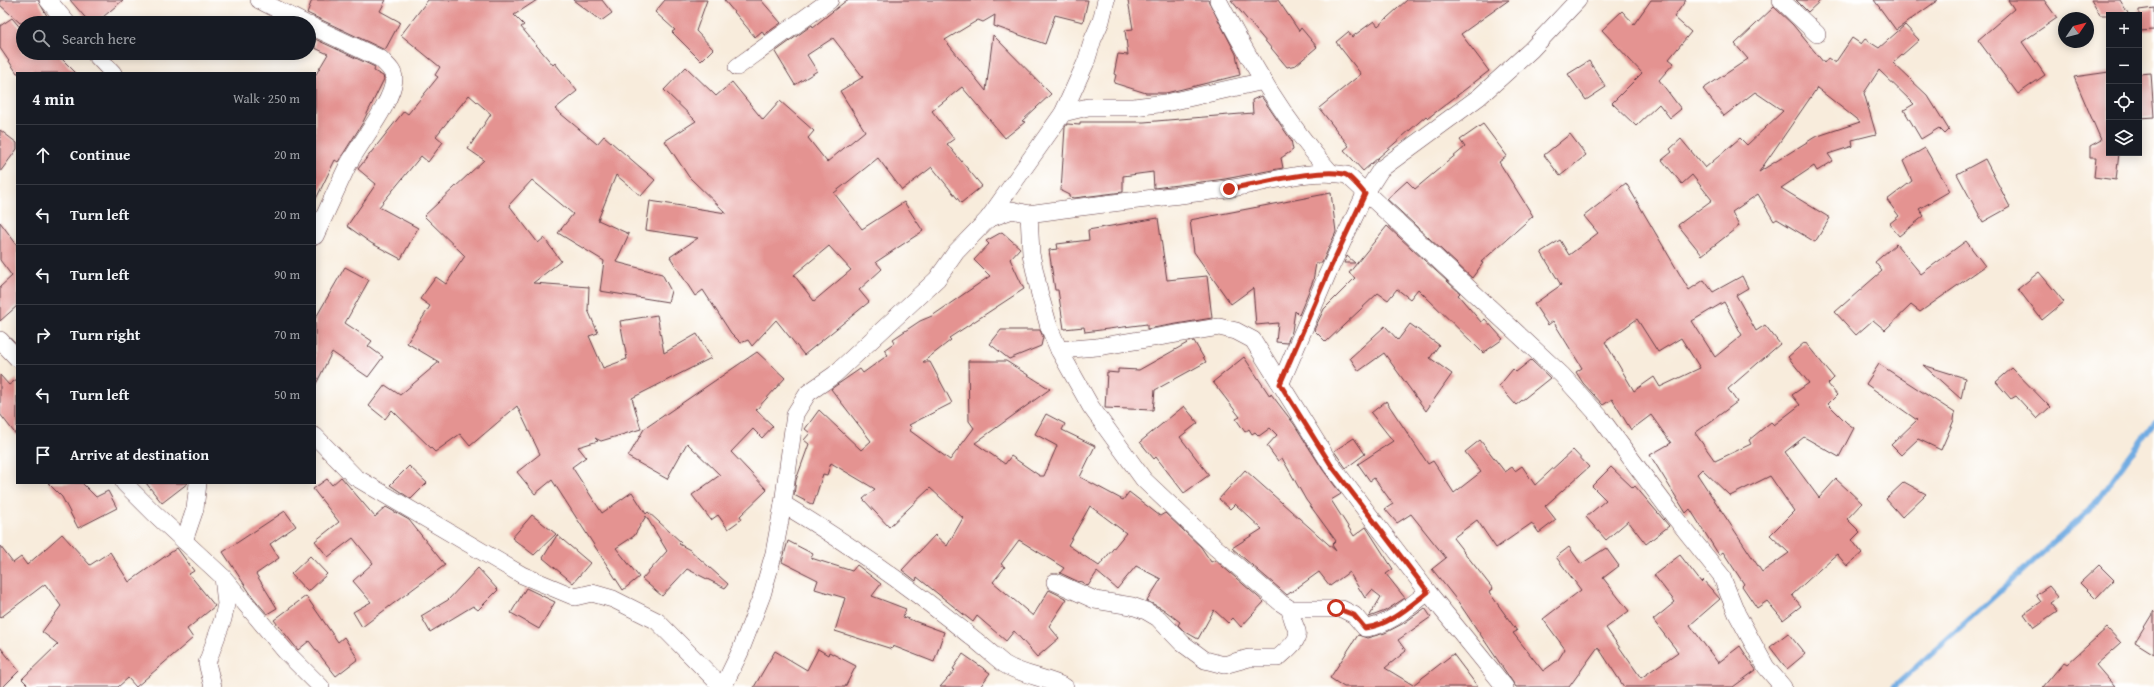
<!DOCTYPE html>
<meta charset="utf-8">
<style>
body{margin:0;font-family:"Gentium Book Plus",serif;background:#242831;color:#f1f3f6}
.controls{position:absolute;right:12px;top:12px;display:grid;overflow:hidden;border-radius:0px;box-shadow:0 2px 10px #0003}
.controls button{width:36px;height:36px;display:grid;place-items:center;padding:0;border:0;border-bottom:1px solid #363941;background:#171b24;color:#f1f3f6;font:20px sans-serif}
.compass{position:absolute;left:2058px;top:12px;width:36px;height:36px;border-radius:50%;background:#171b24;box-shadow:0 2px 10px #0003;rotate:55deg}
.stop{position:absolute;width:12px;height:12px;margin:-9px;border:3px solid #c8321e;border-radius:50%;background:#fff}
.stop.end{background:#c8321e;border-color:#fff;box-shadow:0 1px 4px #0008}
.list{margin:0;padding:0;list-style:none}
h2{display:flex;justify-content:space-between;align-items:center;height:52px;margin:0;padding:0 16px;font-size:17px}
h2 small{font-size:13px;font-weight:400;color:#9ea1a6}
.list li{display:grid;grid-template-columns:26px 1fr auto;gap:12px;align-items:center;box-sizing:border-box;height:60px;padding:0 16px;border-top:1px solid #363941}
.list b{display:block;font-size:15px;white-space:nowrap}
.list em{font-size:13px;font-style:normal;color:#9ea1a6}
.icon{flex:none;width:22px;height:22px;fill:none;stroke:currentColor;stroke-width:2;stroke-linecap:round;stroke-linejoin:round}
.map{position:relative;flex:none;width:2154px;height:687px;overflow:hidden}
.search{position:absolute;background:#171b24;box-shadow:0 2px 10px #0003;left:16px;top:16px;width:300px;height:44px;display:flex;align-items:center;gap:10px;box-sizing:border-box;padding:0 14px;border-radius:22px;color:#9ea1a6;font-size:15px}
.panel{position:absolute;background:#171b24;box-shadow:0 2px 10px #0003;left:16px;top:72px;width:300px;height:412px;border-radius:0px}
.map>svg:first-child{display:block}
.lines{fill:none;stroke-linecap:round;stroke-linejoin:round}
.stream{stroke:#71ace2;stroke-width:5.5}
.building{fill:#e49391;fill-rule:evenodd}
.minor-casing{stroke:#643e46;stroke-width:18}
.minor{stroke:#fff;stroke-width:17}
.route{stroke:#c8321e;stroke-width:5}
</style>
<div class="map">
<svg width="2154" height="687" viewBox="0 0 2154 687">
<rect width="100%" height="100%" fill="#fff"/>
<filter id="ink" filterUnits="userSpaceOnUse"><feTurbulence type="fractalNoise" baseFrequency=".025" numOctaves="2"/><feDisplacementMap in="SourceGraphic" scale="8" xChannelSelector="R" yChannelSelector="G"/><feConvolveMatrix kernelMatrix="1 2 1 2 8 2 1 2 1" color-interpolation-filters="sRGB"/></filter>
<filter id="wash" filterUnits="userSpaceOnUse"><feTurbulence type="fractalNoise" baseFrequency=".012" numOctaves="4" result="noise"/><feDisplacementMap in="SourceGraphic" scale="16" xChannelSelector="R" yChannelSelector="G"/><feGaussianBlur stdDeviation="0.9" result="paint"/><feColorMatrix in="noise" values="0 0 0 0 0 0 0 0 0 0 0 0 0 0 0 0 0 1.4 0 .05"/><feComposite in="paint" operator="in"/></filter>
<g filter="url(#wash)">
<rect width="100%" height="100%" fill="#f8ecdc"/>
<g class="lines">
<!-- stream -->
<path class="stream" d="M1894 687 2090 510 2154 422"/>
</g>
<g id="blocks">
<!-- building -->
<g class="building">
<path d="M0 0H38L51 23H20L0 5Z"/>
<path d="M70 0H123L96 23H90Z"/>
<path d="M312 0H386L380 11 400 22 385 50 307 13Z"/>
<path d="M428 0H537L514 15 524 25 521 27 553 65 555 63 577 91 555 109 597 144 604 136 655 180 641 196 616 175 598 220 629 234 616 262 662 274 671 291 668 302 600 291 604 261 558 233 573 214 532 180 509 205 538 243 544 238 561 261 533 283 589 287 588 310 598 333 589 336 603 368 627 359 620 321 657 315 664 353 697 334 711 358 632 398 641 429 601 441 595 438 598 441 578 447 586 457 572 467 602 513 632 492 646 514 648 512 681 542 679 544 690 550 728 584 725 588 687 569 662 596 642 579 667 551 646 516 634 536 616 548 639 577 623 590 552 480 535 494 517 472 540 454 517 406 470 446 460 434 435 452 392 410 385 419 369 406 385 385 400 395 439 362 407 343 430 306 420 299 436 277 446 284 465 256 424 216 484 160 468 149 491 114 469 95 436 136 443 142 428 162 421 156 379 207 418 228 401 259 371 243 347 226 376 184 358 169 404 111 408 114 438 77 435 75 440 67 401 35Z"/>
<path d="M573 0H602L612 13 601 21Z"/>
<path d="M665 0H707L696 31 713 49 701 61 672 32 675 30 655 12Z"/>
<path d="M724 0H761L781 23 764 35 762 31 755 37Z"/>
<path d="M847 0H1088L1083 22 1055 15 1045 44 994 26 995 15 983 22 978 20 945 40 986 91 993 35 1051 94 1022 121 1025 122 1005 138 962 87 932 111 954 139 947 144 982 186 961 203 932 167 902 190 878 158 834 193 862 229 904 202 923 231 876 262 882 269 859 290 869 302 804 355 776 320 752 346 748 340 741 343 731 333 703 290 695 296 670 257 698 238 646 230 650 201 726 213 689 177 665 141 696 121 664 90 686 67 716 96 732 82 763 120 780 101 814 131 808 138 827 162 865 131 840 91 863 77 833 38 807 55 817 71 795 85 775 52 812 25 813 27ZM829 246 851 270 814 301 794 275Z"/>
<path d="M1128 0H1208L1236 54 1240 75 1166 93H1146L1114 83 1116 75 1114 74 1118 54 1128 55 1125 30 1133 29Z"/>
<path d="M1231 0H1278L1299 31 1301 28 1317 47 1296 65 1287 67Z"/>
<path d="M1407 0H1509L1461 34 1489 71 1428 118 1426 116 1363 171 1344 150 1349 146 1319 108 1361 74 1336 42 1348 32 1352 37 1374 21 1378 26Z"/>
<path d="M1651 0H1686L1674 17 1691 32 1669 59 1674 63 1659 80 1681 109 1670 118 1659 104 1636 126 1612 103 1642 73 1602 30 1622 11 1634 24Z"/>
<path d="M1796 0H1821L1808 12Z"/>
<path d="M1874 0H1938L1896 30Z"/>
<path d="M2008 0H2044L2057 18 2022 42 2045 75 2018 94 1978 40 2014 9Z"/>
<path d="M2091 0H2120L2129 15H2100Z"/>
<path d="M1774 7 1793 25 1824 63 1828 58 1835 63 1852 38 1861 44 1865 39 1879 48 1905 25 1919 40 1893 63 1928 96 1949 130 1945 134 1939 128 1921 139 1904 110 1914 104 1879 70 1864 93 1876 134 1852 140 1853 146 1828 154 1833 161 1817 171 1814 166 1781 188 1830 218 1815 242 1777 219 1774 221 1758 194 1732 212 1739 226 1702 255 1678 225 1712 200 1692 175 1682 184 1662 160 1672 152 1670 149 1681 139 1705 168 1740 138 1747 145 1783 111 1755 92 1724 116 1703 89 1748 59 1735 44ZM1817 88 1860 122 1815 137 1759 172Z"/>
<path d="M2154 8V30L2139 31V10Z"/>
<path d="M12 18 23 31V53H56L76 73H17L0 48V26Z"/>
<path d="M315 39 375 67 374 71 383 76 384 79 362 124 338 162 335 160 315 201V76L328 54 315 48Z"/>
<path d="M1589 61 1606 87 1586 100 1568 74Z"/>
<path d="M2109 72V153H2119L2116 180 2094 177 2096 158H2090V146L2101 140 2074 77Z"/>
<path d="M2151 73 2154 117 2139 118V74Z"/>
<path d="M1261 96 1291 140 1293 150 1281 158 1283 168 1225 179 1154 188 1153 172 1123 176V192L1074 198 1069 197V195L1061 191 1065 127 1067 124 1080 125V122H1144L1253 113 1252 100Z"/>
<path d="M1483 124 1507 156 1499 162 1533 216 1481 262 1483 263 1472 278 1387 199 1407 181 1415 189 1465 147 1460 140Z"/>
<path d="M0 130 17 143V149L0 172Z"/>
<path d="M1570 134 1586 155 1560 176 1544 155Z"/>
<path d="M1925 148 1950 191 1919 209 1924 216 1899 236 1889 224 1899 216 1887 200 1912 181 1903 161Z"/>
<path d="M1985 159 2010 207 1983 222 1957 174Z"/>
<path d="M1626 183 1689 290 1704 280 1713 292 1742 276 1748 288 1736 295 1756 331 1765 325 1780 344 1728 389 1737 402 1695 433 1715 461 1751 444 1749 440 1771 422 1774 425 1800 405 1792 395 1809 383 1788 357 1805 342 1834 378 1828 384 1837 395 1828 404 1847 423 1854 428 1839 457 1804 437 1785 452 1819 498 1836 479 1862 503 1847 519 1860 532 1852 540 1862 553 1847 566 1837 554 1832 558 1792 595 1801 606 1783 620 1767 601 1757 608 1742 586 1744 584 1723 552 1719 555 1690 509 1686 513 1650 455 1671 443 1651 415 1631 430 1612 399 1603 405 1583 383 1576 372 1582 368 1553 321 1548 325 1534 304 1561 285 1541 252 1560 240 1569 255 1598 233 1584 216ZM1724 302 1742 335 1715 357 1692 321ZM1637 319 1658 352 1681 338 1700 368 1660 387 1654 377 1634 391 1605 342ZM1702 469 1730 496 1770 476 1794 511 1770 535 1789 553 1762 572 1697 474Z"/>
<path d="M1331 193 1336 232 1322 263H1316L1313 281 1299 315 1295 311 1292 331 1287 343 1276 342 1278 323 1256 325 1253 288 1231 304 1194 252 1190 220Z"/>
<path d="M1158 218 1167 280 1207 276 1212 318 1147 329V324L1085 332 1084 327 1064 329 1058 290H1055L1049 250 1058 249 1057 244 1089 240 1088 230Z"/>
<path d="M0 222 17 245V306L0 321V287L12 276 0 260Z"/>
<path d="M1387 226 1460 293 1458 295 1481 322 1485 319 1503 339 1483 353 1418 289 1410 299 1397 289 1388 300 1378 293 1326 342 1314 330 1324 309 1355 278 1349 273Z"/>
<path d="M1002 232 1020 248 1010 259 1024 289 949 338 951 340 923 362H930L952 403 909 425 912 428 909 430 950 460 974 428 969 421 968 361H1006L1050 389 975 443 1005 464 1011 456 1040 476H1044L1057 446 1035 434 1046 414 1065 424 1062 430 1095 446 1080 477 1123 500 1129 492 1160 516 1165 513 1201 547 1211 562 1215 560 1264 602 1241 627 1233 618 1228 623 1214 610 1198 639 1184 631 1178 625 1180 622 1163 609 1147 601 1161 579 1136 566 1117 589 1097 572 1088 586 1080 581 1079 582 1060 573 1064 568 1019 540 1001 564 1005 567 993 582 1033 616 1049 590 1067 599 1049 626 1059 638 1037 657 1014 631 1006 641 977 616 973 622 917 577 916 581 902 570 935 535 947 546 963 518 930 488 889 527 863 499 875 489 831 463 827 475 823 474 813 505 794 495 796 480 809 444 804 440 810 433 805 429 819 410 861 450 871 441 831 389 860 369 863 373 888 355 884 350 895 342 893 339 920 321 932 316 990 276 974 260 989 244 986 241ZM1090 506 1126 533 1099 566 1068 545Z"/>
<path d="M1966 241 1985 266 1920 312 1911 305 1885 330 1873 320 1856 335 1835 312 1882 271 1875 262 1896 244 1921 274Z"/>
<path d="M1347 256 1355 263H1344Z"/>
<path d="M345 267 369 280 345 323 372 341 368 346 383 357 368 377 332 352 315 386V319Z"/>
<path d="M2039 272 2064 302 2042 320 2018 289Z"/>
<path d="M1410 324 1439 345 1430 358 1452 374 1426 411 1384 353 1359 371 1350 358 1385 326 1398 340Z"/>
<path d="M1001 330H1040L1043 337 1041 346 1009 359 990 344Z"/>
<path d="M1194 341 1206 362 1155 390 1153 410 1105 408 1107 372 1118 373V369L1139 370 1189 342Z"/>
<path d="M757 352 785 378 756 410 773 426 762 438 753 429 731 452 767 490 740 516 742 519 728 529 718 515 711 520 692 495 720 475 687 443 667 479 628 457 644 429Z"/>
<path d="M1244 357 1270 396 1271 394 1294 424 1323 470 1341 494 1331 500 1354 536 1366 527 1393 569 1386 574 1405 598 1385 611 1369 617 1381 597 1372 590 1365 598 1349 572 1330 586 1319 572 1287 595 1232 548 1262 529 1235 504 1230 509 1219 499 1245 470 1336 551 1332 545 1336 541 1306 500 1282 458 1278 461 1267 446 1277 435 1270 428 1259 436 1255 432 1252 434 1249 429 1245 432 1236 419 1240 417 1213 382Z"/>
<path d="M1531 360 1550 378 1516 405 1499 386 1513 369 1516 372Z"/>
<path d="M1879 364 1955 413 1954 420 1941 450 1918 439 1901 455 1891 445 1917 420 1866 384Z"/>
<path d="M1923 365 1965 378 1961 399Z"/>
<path d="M2012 368 2050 407 2037 419 2016 396 2011 399 1996 382Z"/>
<path d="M0 375 9 385 17 379V436L0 414Z"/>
<path d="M1386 401 1428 464 1433 461 1454 493 1481 472 1465 452 1480 440 1505 472 1512 467 1515 471 1522 466 1535 485 1573 450 1589 467 1545 506 1556 520 1539 533 1532 523 1496 548 1477 520 1453 538 1493 589 1489 592 1517 631 1513 633 1543 671 1558 660 1565 649 1543 619 1581 590 1556 557 1569 547 1581 564 1606 548 1619 566 1603 578 1629 611 1606 628 1641 678 1678 652 1653 620 1675 602 1654 575 1680 555 1701 582 1703 580 1720 599 1690 625 1718 663 1740 646 1756 670 1733 687H1624L1598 647 1569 687H1516L1459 603 1432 569 1446 558 1411 514 1397 523 1385 509 1393 504 1374 478 1370 481 1358 464 1393 441 1371 413Z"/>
<path d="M1184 406 1198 423 1180 437 1209 475 1184 493 1156 457 1154 459 1140 442Z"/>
<path d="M1354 438 1365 454 1346 468 1334 451Z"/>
<path d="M409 466 427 483 411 499 390 485Z"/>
<path d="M1611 467 1633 488 1635 486 1669 526 1646 544 1628 521 1606 540 1586 517 1606 500 1592 486Z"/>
<path d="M341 477 375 517 386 507 409 520 445 565 362 627 353 612 371 602 353 581 373 563 353 538 328 557 315 541 339 522 313 489 327 479 332 485Z"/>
<path d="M1904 482 1926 494 1902 517 1886 499Z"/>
<path d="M48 483H82L96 497 108 491 117 508 78 528 62 497Z"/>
<path d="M146 483H188L162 503Z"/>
<path d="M285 511 296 526 270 544 279 558 256 574 277 608 267 614 252 596 223 552Z"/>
<path d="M532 515 556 534 534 555 512 538Z"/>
<path d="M62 534 90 565 110 552 129 582 177 548 194 571 189 574 215 606 187 629 193 638 136 687 128 678 118 687H30L22 679 58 644 42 632 61 606 45 584 0 618V546L13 563 21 557 27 565Z"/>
<path d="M557 535 590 563 573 583 543 558Z"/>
<path d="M788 541 813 554 811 558 852 571 857 565 881 584 872 596 906 609 903 617 944 632 934 662 893 646 892 649 835 631 845 598 815 589 818 580 782 562Z"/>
<path d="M310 556 327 574 308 592 291 574Z"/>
<path d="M2099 565 2114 580 2096 599 2080 583Z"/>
<path d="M478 568 498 590 478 610 473 606 430 632 421 616 448 600Z"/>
<path d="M2049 586 2058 597 2050 603 2057 612 2034 628 2024 614 2041 602 2036 595Z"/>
<path d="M526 588 555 602 539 629 511 613Z"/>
<path d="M306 596 338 642 344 637 358 659 336 676 309 641 298 650 274 620Z"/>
<path d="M1425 608 1431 617 1398 640 1406 651 1385 668 1413 685 1453 654 1478 687H1344L1330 678 1358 635 1367 638 1385 633 1404 623Z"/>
<path d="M2154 611V654L2135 642Z"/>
<path d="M2107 628 2121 643 2096 665 2115 687H2043L2064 662 2067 664Z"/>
<path d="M1788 633 1805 654 1787 669 1770 647Z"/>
<path d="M0 647 19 671 3 687H0Z"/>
<path d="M818 649 828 655 829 652 856 666 845 687H754L775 651 807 670Z"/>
<path d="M963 654 990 673 980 687H940L955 670 953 669Z"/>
</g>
</g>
</g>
<g filter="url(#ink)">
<use href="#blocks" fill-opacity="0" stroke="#643e46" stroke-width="1"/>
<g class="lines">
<!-- minor casing -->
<g class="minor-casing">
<g id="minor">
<path d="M48 0 67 23"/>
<path d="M259 0 304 23"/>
<path d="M1218 0C1250 61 1285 122 1331 173"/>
<path d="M1781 0 1817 34"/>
<path d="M309 25 381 59C386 65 394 70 394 79 393 102 358 145 347 167 336 190 326 213 315 236"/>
<path d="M94 53 113 73"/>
<path d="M737 67 830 0"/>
<path d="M1063 113 1088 107H1134L1166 103 1264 81"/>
<path d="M1029 214 1031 254 1040 295 1049 327 1059 350 1091 407 1144 480 1216 548 1281 603 1290 609H1342L1354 615 1365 628C1388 626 1410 606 1428 592"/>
<path d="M988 219 1012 210 1029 214C1095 204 1161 198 1227 189 1267 183 1307 168 1347 175L1562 375 1600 417 1673 515 1721 575 1737 614 1766 667 1783 687"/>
<path d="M0 340 17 358"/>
<path d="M1059 350 1097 347 1219 327 1236 331 1253 340 1331 465 1428 592 1505 687"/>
<path d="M1280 385 1327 275 1365 194 1381 169 1479 97 1531 50 1578 0"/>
<path d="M315 436 355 477 522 575 575 597 592 593 613 599 657 621 722 687"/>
<path d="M124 483 155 514 223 577 226 604 223 619 207 663 213 687"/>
<path d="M783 504C861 551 935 605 1004 664 1021 675 1045 677 1065 687"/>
<path d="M184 541 195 509 198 483"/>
<path d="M223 577 286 652 321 687"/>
<path d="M1055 582 1095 600 1132 606 1146 611 1158 618 1182 643 1205 660 1224 665 1249 658H1278C1285 651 1300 641 1297 631 1294 623 1291 617 1290 609"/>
<path d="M723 687 740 652 762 595 774 553 783 504 795 414 808 393 834 375 937 279 956 252 988 219 1063 113 1086 62 1093 39 1101 21 1106 0"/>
</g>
</g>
<!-- minor -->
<use href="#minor" class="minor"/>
</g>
</g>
<g class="lines" filter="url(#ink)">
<!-- route -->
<path class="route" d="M1229 189C1252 185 1332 165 1348 176 1354 181 1360 188 1365 194L1327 275 1280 384 1331 465 1428 592C1410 606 1388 626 1365 628L1354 615 1336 608"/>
</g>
</svg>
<div class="controls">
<button>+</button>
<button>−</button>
<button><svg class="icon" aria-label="locate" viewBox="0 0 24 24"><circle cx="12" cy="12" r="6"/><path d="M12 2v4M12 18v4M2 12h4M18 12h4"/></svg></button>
<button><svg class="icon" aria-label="layers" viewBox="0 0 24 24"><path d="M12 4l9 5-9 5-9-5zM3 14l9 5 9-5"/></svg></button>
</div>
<svg class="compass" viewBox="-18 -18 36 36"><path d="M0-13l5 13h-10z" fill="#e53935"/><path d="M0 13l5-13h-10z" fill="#9ea1a6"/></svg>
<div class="stop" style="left:1336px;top:608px"></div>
<div class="stop end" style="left:1229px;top:189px"></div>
<div class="search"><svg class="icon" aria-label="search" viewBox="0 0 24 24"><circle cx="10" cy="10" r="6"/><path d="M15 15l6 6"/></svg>Search here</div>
<section class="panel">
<h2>4 min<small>Walk · 250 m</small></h2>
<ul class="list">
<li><svg class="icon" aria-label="ahead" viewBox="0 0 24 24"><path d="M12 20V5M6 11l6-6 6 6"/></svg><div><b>Continue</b></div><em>20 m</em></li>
<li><svg class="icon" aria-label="left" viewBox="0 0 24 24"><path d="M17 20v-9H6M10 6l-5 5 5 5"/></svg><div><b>Turn left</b></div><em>20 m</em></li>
<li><svg class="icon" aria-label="left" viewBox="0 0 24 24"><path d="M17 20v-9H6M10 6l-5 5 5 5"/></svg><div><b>Turn left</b></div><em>90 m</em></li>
<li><svg class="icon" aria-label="right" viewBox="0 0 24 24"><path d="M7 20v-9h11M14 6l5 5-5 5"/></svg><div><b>Turn right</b></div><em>70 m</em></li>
<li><svg class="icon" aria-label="left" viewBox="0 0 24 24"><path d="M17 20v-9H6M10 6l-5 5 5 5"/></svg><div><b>Turn left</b></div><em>50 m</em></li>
<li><svg class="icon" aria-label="arrive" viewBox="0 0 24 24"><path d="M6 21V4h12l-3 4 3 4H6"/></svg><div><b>Arrive at destination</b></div></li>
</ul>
</section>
</div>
